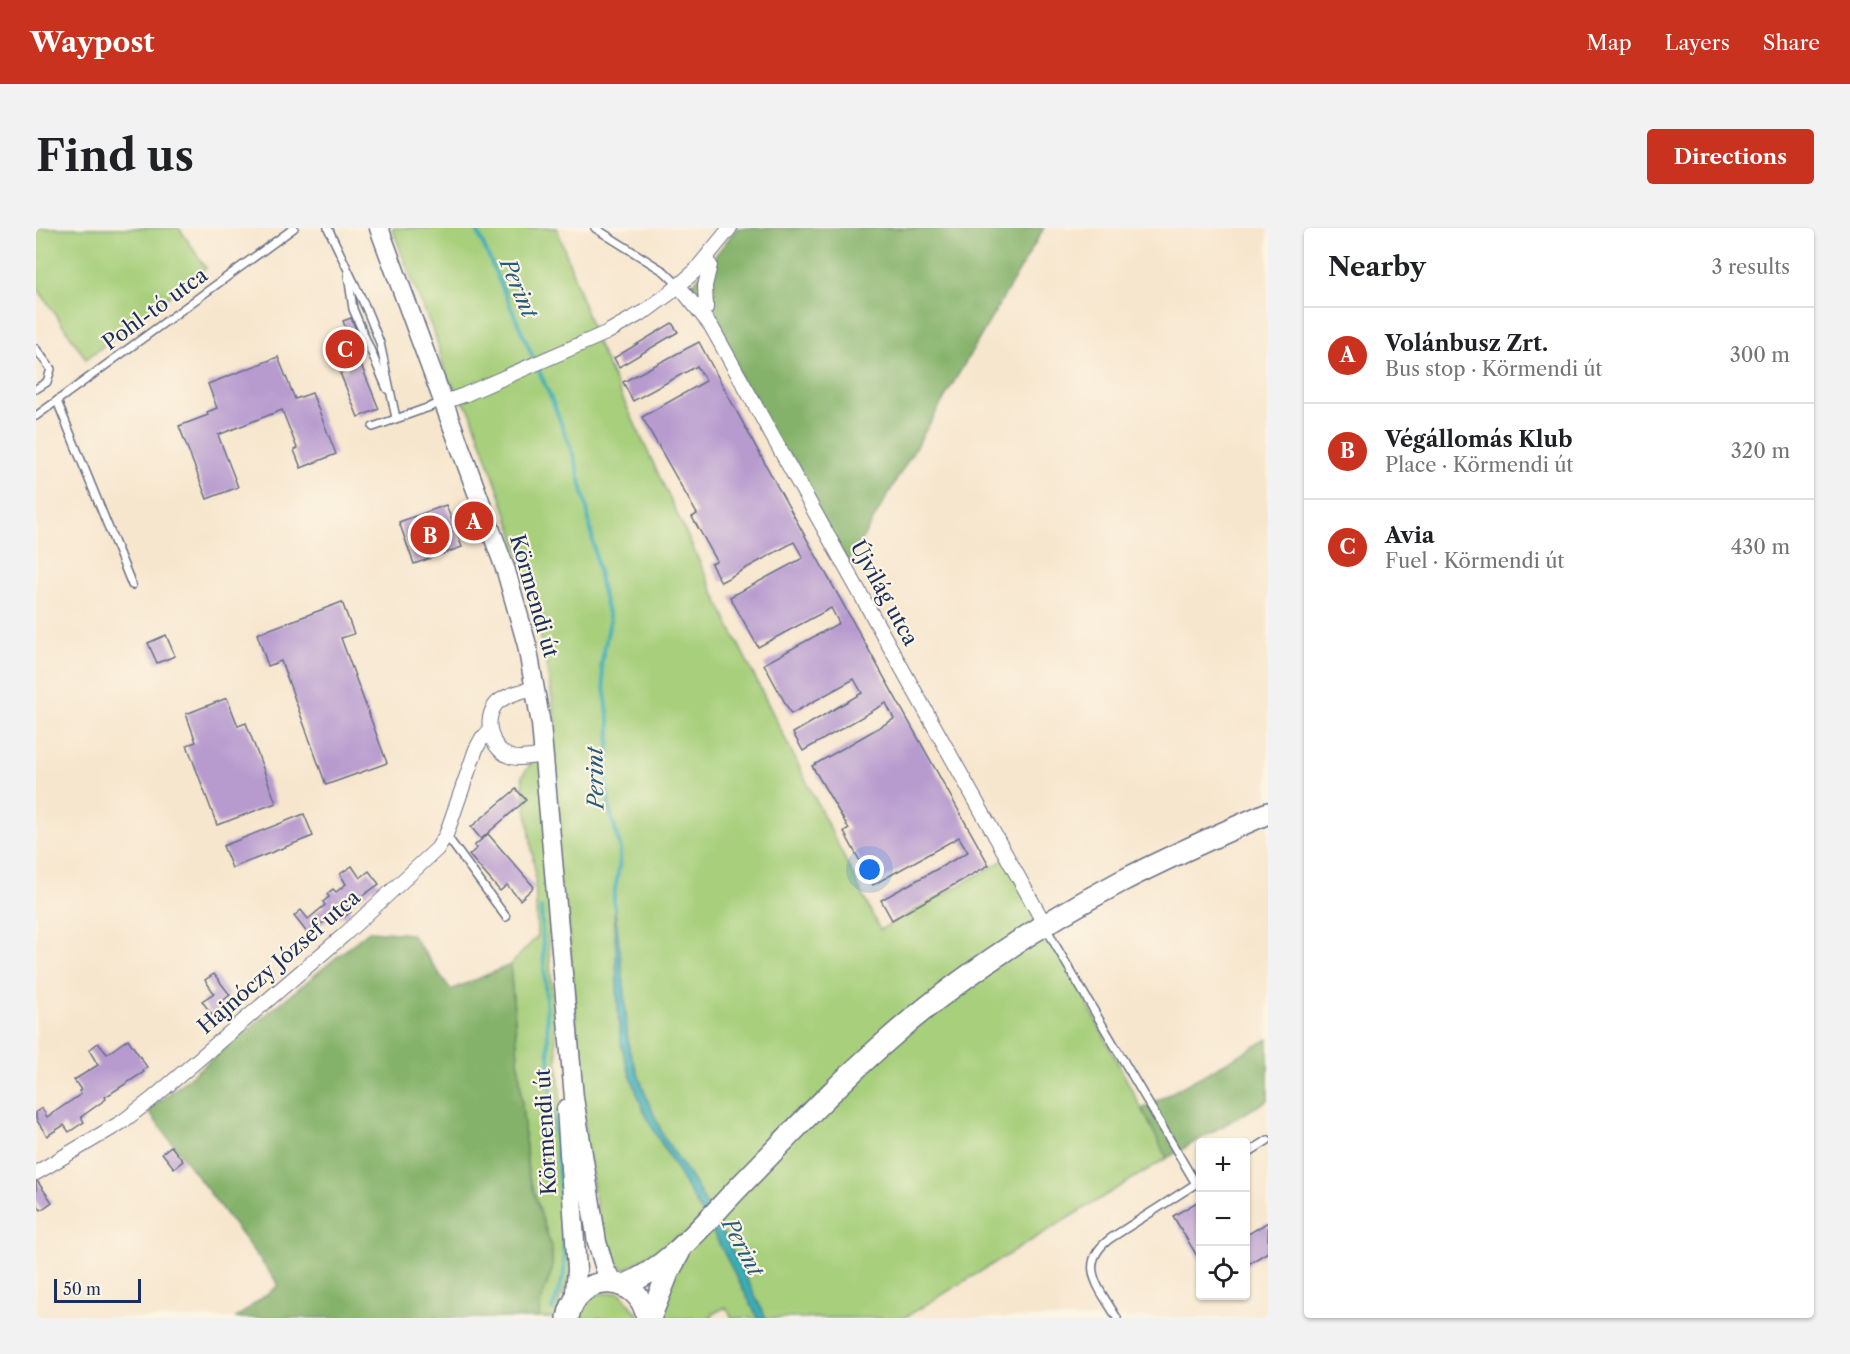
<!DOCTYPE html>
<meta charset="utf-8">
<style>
body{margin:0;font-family:"Libre Caslon Text",serif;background:#f2f2f2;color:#202124}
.controls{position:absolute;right:18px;bottom:18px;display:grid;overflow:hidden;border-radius:6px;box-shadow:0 2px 4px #0004}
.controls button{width:54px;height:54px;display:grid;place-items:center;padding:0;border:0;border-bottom:2px solid #e0e0e0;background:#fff;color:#202124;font:30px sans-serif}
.scale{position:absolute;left:18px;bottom:15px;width:87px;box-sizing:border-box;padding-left:6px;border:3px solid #1b2f5e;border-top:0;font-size:16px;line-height:21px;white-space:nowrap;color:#1b2f5e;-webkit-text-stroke:4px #fcf5e5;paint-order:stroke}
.you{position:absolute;left:834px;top:642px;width:21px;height:21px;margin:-15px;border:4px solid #fff;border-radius:50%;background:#1a73e8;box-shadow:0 0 0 9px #1a73e833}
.badge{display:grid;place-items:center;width:39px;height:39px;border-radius:50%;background:#c8321e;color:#fff;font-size:20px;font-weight:700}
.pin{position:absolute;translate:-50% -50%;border:3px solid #fff;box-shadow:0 2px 6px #0006}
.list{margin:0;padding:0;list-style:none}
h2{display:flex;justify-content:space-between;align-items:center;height:78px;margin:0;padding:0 24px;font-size:26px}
h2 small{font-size:20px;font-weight:400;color:#757577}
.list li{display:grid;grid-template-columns:39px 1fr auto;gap:18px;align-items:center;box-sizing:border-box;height:96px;padding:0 24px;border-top:2px solid #e0e0e0}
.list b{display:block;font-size:22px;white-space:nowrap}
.list p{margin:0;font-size:20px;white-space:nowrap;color:#757577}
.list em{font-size:20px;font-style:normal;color:#757577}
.icon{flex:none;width:33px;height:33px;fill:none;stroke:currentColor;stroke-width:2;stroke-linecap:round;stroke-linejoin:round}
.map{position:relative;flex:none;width:1232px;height:1090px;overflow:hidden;border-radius:6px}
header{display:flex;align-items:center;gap:36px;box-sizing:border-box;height:84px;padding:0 30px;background:#c8321e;color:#fff}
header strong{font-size:28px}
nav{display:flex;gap:33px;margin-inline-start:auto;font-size:21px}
.intro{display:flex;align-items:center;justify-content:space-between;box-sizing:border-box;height:144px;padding:0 36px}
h1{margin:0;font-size:42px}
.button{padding:15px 27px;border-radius:6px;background:#c8321e;color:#fff;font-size:21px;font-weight:700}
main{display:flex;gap:36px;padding:0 36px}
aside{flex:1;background:#fff;border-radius:6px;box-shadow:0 2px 4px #0004}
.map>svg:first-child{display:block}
.green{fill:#a7cf7b;stroke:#617f6c;stroke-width:1.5}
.forest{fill:#85b26b;stroke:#507064;stroke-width:1.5}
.water{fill:#3badb5;stroke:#2b6e8a;stroke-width:1.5}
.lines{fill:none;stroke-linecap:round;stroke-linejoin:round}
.stream{stroke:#3badb5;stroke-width:4}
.building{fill:#b79bcf}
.lane-casing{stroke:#686f85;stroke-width:10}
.street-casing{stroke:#686f85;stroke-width:16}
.secondary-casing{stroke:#686f85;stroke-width:21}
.primary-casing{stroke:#686f85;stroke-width:24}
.lane{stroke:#fff;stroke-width:7}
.street{stroke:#fff;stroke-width:14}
.secondary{stroke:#fff;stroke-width:18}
.primary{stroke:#fff;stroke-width:21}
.labels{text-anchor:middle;stroke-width:4.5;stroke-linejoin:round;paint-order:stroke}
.street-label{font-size:21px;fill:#1b2f5e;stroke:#fcf5e5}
.water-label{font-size:22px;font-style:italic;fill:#265b7c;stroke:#fcf5e5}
</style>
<header>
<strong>Waypost</strong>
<nav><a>Map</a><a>Layers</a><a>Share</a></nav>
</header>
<div class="intro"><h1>Find us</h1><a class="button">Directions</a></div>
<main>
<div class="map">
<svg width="1232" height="1090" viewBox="0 0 1232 1090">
<rect width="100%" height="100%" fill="#fcf5e5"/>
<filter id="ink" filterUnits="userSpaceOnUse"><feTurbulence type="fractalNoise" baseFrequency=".0167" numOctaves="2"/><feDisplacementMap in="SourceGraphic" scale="12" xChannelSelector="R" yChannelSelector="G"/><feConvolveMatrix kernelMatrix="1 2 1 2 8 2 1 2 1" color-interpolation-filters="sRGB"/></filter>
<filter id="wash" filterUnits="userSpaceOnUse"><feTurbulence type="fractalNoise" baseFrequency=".008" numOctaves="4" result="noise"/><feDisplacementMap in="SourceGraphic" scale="24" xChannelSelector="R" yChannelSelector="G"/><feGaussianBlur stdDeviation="1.35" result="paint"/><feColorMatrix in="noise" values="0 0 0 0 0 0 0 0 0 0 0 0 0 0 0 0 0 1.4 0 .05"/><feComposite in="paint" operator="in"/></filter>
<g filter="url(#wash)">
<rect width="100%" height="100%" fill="#f7e6ce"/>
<!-- green -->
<g class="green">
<path d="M0 0H143L170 40 50 131 0 58Z"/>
<path d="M356 0H521L561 115 693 397 844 702 975 628 1131 930 868 1090H696L690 1079 676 1086 677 1090H623L644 1008 589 1041 575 1032 563 994 549 909 532 691 512 707 529 932 535 1048 523 1074V1090H503L504 1075 516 1042V1022L492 945 474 737 501 709 499 644 486 548 521 499 508 424 477 303 435 185 410 148 400 110 377 55Z"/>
<path d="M584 1064 605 1090H539L553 1067Z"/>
</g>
<!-- forest -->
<g class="forest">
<path d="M701 0H1008L812 335 760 249 654 60Z"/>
<path d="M333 703 375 706 415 762 474 737 492 945 516 1022V1042L504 1075 503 1090H200L243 1057 112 883Z"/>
<path d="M1232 811V872L1131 930 1106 881Z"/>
</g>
<!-- water -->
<path class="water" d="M578 675 589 764 591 804 593 821 612 873 629 911 659 956 693 1016 730 1090H722L679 1008 618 903 606 879 591 838 585 816 582 787Z"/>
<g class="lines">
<!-- stream -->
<g class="stream">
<path d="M440 0 518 177 539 232 551 281 565 358 574 393 565 437 574 499 571 557 573 579 584 619V633L578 667V678"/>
<path d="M505 680 515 865 526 980 528 1029V1047L516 1082"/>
</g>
</g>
<g id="blocks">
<!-- building -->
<g class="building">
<path d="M315 90 327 118 319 122 343 181 322 189 304 145 312 142 303 120 315 115 307 93Z"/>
<path d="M636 95 642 104 583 139 578 130Z"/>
<path d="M663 114 745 265 953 637 856 692 845 672 932 624 923 609 837 657 808 604 813 601 776 538 858 491 850 475 767 523 757 505 826 465 818 451 755 486 728 436 803 395 795 380 722 419 694 369 767 330 758 314 685 354 675 336 681 333 656 289 661 286 606 189 670 153 661 138 597 173 587 154Z"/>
<path d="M242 129 259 171 276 165 300 226 265 240 258 222 261 220 246 182 182 207 202 259 171 271 143 198 172 187 171 184 181 180 172 156Z"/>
<path d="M410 277 426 319 378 336 363 294Z"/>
<path d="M306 374 318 406 305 410 351 535 290 557 245 433 232 438 221 406Z"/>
<path d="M130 407 139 428 121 435 112 415Z"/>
<path d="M191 470 202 498 210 495 240 575 181 597 151 517 160 514 150 486Z"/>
<path d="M480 561 490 572 445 611 435 599Z"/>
<path d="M268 586 277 608 196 640 187 618Z"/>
<path d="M452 606 498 659 484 672 471 657 464 663 433 627 441 620 438 618Z"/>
<path d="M316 638 324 650 333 643 343 656 311 679 315 684 308 689 306 687 300 691 297 687 272 706 258 688 265 682 272 691 289 677 287 674 293 669 291 666 297 661 300 664 310 656 304 646Z"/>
<path d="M178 746 194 767 184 775 187 779 176 787 166 773 178 765 169 752Z"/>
<path d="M92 811 111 839 107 842 108 844 69 869 70 871 45 889 48 894 33 904 28 897 11 908 0 891V884L6 880 11 889 45 866 43 863 45 862 38 852 62 837 53 822 62 815 71 826Z"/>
<path d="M135 918 147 933 138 940 126 925Z"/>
<path d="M0 954H2L16 974 5 982 0 974Z"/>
<path d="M1161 974 1164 979V1033L1137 988Z"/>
<path d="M1232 994V1024L1209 1038V1008Z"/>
</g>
</g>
</g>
<g filter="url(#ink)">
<use href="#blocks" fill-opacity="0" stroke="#686f85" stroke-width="1.5"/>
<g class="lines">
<!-- lane casing -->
<g class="lane-casing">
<g id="lane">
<path d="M292 0 330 80 344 115 360 190"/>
<path d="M559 0 629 44 643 58"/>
<path d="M312 47 317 81 351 161"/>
<path d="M0 121 15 141 11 154 0 161"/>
<path d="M21 173 96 357"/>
<path d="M0 188 258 0"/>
<path d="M337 199 405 175"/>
<path d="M410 607 470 689"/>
<path d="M1010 699 1020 718 1160 956"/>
<path d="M1210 926 1232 912"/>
<path d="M1081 1090C1064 1061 1039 1036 1075 1010L1164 953"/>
</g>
</g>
<!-- street casing -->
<g class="street-casing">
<g id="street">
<path d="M643 58 675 98 1009 697"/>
<path d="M670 80 669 58 674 37"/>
<path d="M408 174 428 167 570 105 611 82 634 65 658 44 694 0"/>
<path d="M500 460C487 463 471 466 461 475 446 491 455 524 476 529 485 532 499 528 508 527"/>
<path d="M0 945 86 894 116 871 308 707 401 621 410 607 440 521 446 510 454 504"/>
</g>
</g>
<!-- secondary casing -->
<g class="secondary-casing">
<g id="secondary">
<path d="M343 0 470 343 491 417 505 496 538 870 561 1014 570 1044 581 1056"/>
<path d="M530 881 541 1042 538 1074"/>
</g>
</g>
<!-- primary casing -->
<g class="primary-casing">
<g id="primary">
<path d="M587 1058C634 1039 668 995 703 959 750 911 795 862 845 818 916 754 999 699 1084 654 1132 629 1182 607 1232 585"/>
<path d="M532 1090C540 1043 604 1043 611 1090"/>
<path d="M614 1090 632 1045 643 1025"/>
</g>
</g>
<!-- lane -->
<use href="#lane" class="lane"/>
<!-- street -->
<use href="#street" class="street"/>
<!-- secondary -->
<use href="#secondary" class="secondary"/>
<!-- primary -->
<use href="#primary" class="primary"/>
</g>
</g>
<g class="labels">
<!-- street labels -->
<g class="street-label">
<text transform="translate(119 81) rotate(-36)" y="7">Pohl-tó utca</text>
<text transform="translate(848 365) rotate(61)" y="7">Újvilág utca</text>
<text transform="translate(498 368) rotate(74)" y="7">Körmendi út</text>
<text transform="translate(243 734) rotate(-41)" y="7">Hajnóczy József utca</text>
<text transform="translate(510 904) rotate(-93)" y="7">Körmendi út</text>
</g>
<!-- water labels -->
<g class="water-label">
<text transform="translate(483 60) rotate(67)" y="8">Perint</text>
<text transform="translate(559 550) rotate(-91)" y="8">Perint</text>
<text transform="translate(707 1019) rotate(62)" y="8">Perint</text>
</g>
</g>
</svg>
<div class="controls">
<button>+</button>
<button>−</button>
<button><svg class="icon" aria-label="locate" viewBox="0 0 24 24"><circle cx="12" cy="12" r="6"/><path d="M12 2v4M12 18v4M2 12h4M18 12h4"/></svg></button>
</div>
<div class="scale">50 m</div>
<div class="you"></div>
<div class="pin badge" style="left:438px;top:293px">A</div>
<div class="pin badge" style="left:394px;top:307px">B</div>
<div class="pin badge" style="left:309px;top:121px">C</div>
</div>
<aside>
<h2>Nearby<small>3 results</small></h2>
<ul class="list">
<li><span class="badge">A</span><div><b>Volánbusz Zrt.</b><p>Bus stop · Körmendi út</p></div><em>300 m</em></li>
<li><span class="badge">B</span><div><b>Végállomás Klub</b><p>Place · Körmendi út</p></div><em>320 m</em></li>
<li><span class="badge">C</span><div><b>Avia</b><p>Fuel · Körmendi út</p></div><em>430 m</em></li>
</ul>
</aside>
</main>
